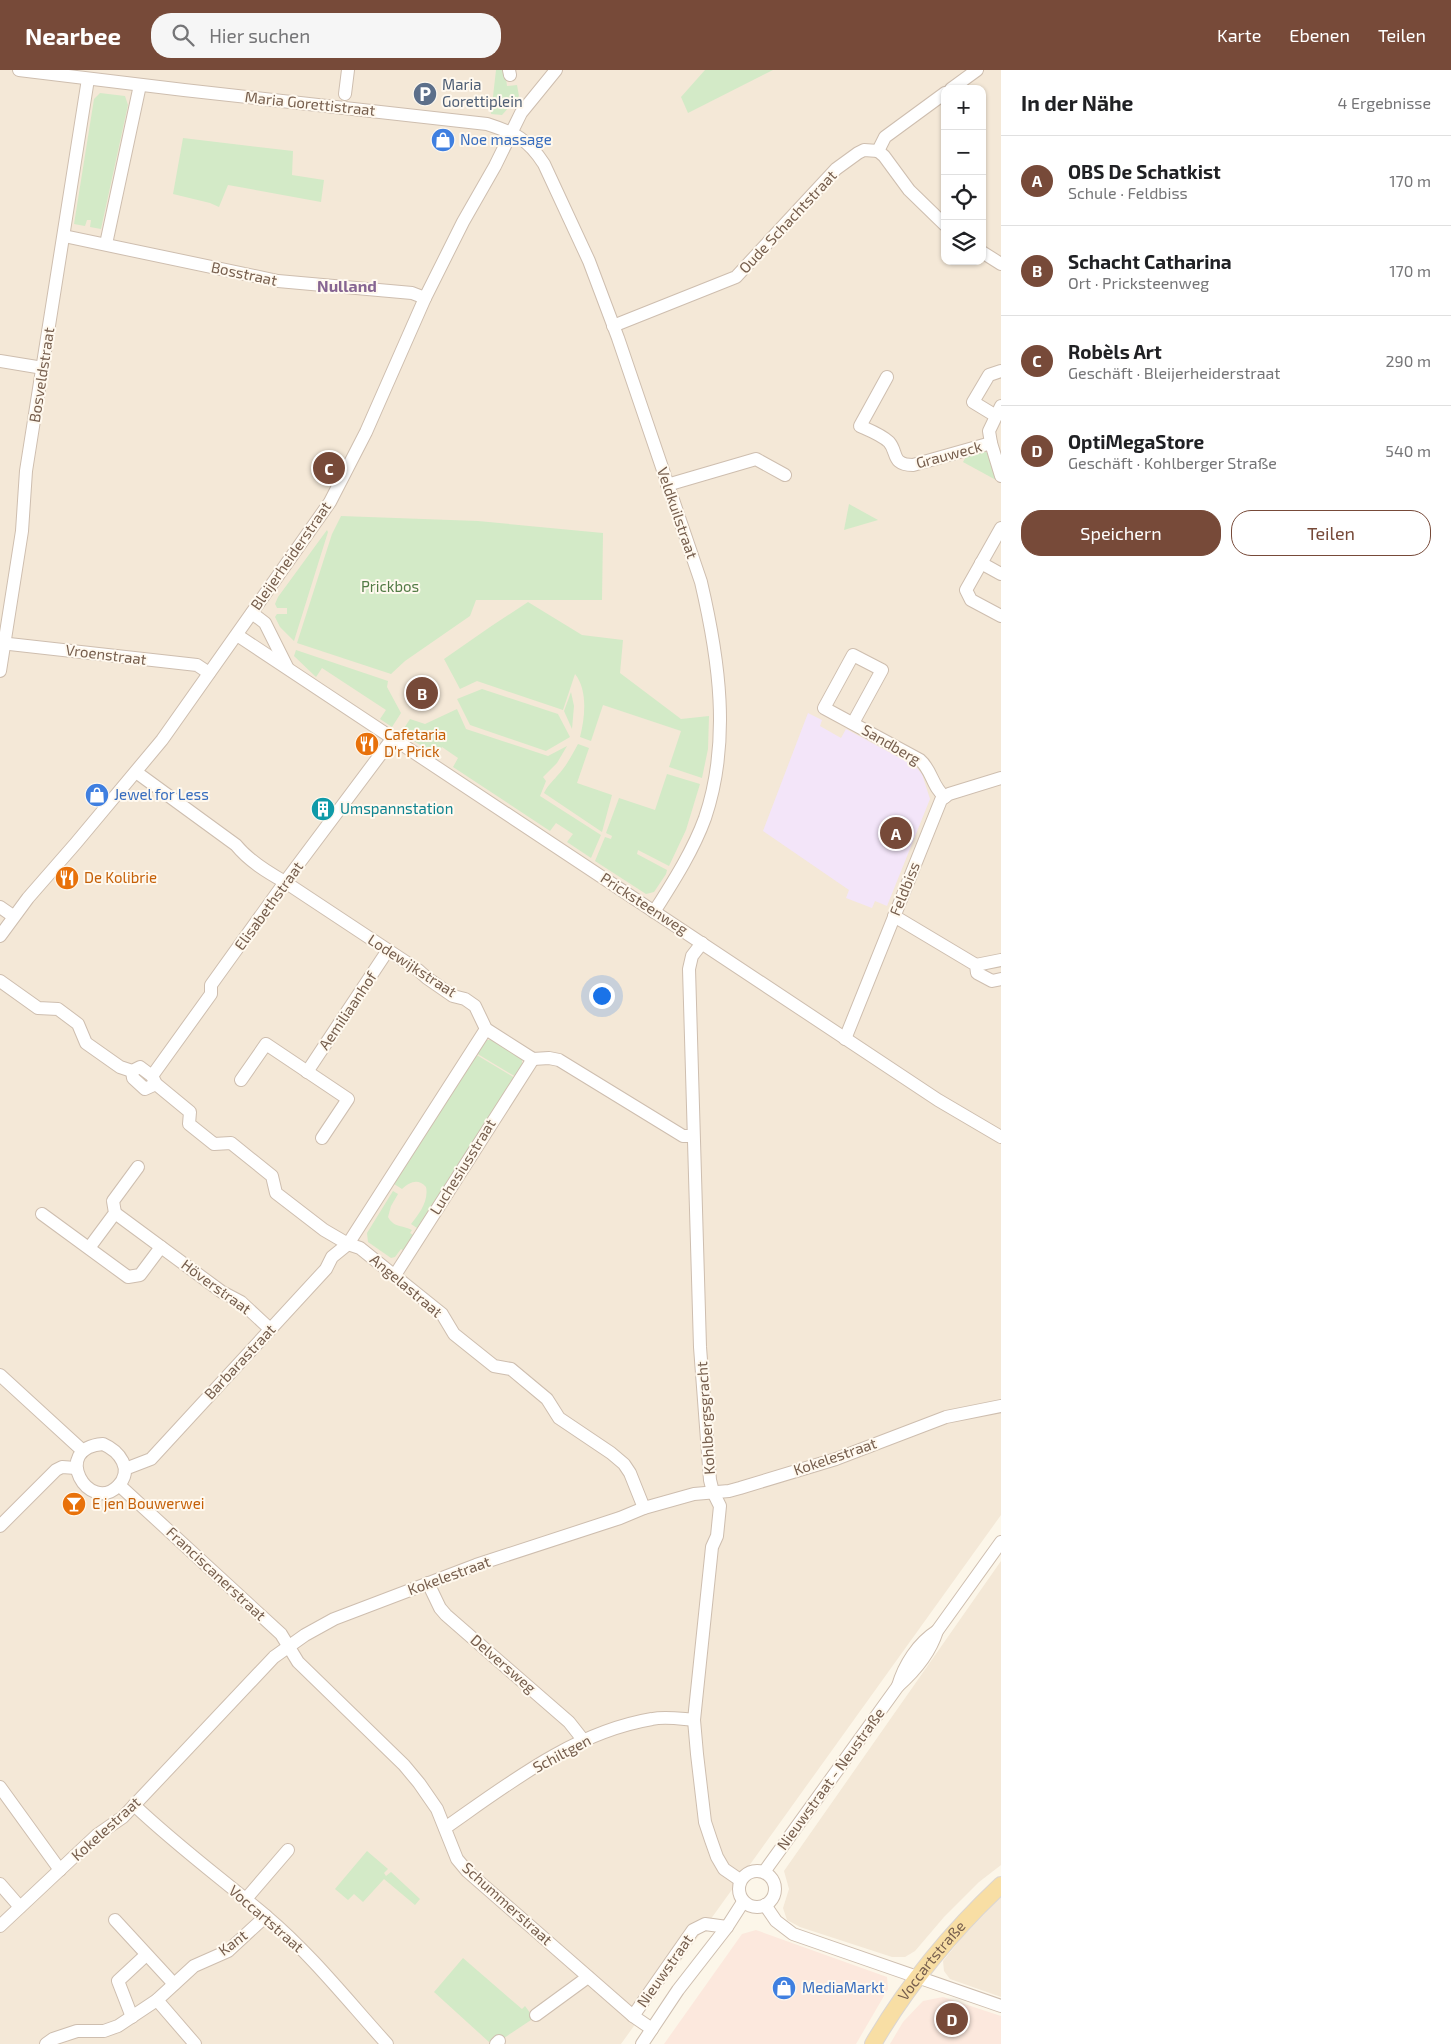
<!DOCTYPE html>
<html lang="de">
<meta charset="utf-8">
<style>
body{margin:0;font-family:"Exo 2",sans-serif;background:#f6f6f6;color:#202124}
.controls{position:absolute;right:15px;top:15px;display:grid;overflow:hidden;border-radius:10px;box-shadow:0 1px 4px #0004}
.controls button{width:45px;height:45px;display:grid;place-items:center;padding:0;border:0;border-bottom:1px solid #e0e0e0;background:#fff;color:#202124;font:25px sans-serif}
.you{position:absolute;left:601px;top:925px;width:18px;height:18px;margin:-12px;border:4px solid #fff;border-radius:50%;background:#1a73e8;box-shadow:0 0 0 8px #1a73e833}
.badge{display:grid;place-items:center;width:32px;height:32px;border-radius:50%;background:#774a39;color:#fff;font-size:16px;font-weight:700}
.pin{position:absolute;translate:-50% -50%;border:2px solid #fff;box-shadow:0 1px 5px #0006}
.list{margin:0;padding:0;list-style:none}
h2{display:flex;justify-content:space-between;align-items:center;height:65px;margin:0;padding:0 20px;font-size:21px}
h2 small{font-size:16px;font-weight:400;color:#757577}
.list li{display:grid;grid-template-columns:32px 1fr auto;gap:15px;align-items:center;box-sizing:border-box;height:90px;padding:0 20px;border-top:1px solid #e0e0e0}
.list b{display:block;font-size:19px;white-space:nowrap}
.list p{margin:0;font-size:16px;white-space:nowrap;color:#757577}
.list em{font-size:16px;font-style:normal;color:#757577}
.actions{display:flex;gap:10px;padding:15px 20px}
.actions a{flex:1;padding:11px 0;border:1px solid #774a39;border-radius:20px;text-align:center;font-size:18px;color:#774a39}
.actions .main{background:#774a39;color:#fff}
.icon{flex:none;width:28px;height:28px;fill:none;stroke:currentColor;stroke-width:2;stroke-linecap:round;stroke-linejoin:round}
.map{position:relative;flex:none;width:1001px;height:1974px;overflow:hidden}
header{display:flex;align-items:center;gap:30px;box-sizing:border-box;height:70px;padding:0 25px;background:#774a39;color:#fff}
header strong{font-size:24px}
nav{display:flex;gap:28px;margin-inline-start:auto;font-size:18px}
.search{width:350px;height:45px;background:#f6f6f6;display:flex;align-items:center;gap:12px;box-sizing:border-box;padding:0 18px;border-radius:20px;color:#757577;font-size:19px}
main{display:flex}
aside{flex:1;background:#fff}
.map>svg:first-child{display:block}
.residential{fill:#f4e8d7;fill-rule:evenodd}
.commercial{fill:#fce8dd}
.education{fill:#f3e5f9}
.green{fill:#d3eac7}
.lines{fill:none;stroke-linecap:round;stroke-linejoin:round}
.minor-casing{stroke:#cebeaf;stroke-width:14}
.major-casing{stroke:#dbd5d1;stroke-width:18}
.minor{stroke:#fff;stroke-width:12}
.major{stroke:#f8dea4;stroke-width:16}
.labels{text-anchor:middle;stroke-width:4;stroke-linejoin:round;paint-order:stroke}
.service-label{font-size:15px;fill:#4e5e75;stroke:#fff9ef;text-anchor:start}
.street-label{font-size:15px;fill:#765e4d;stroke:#fff9ef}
.shop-label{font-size:15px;fill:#366cbe;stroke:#fff9ef;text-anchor:start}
.park-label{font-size:15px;fill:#527b45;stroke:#fff9ef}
.food-label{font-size:15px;fill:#c56008;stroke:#fff9ef;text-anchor:start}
.culture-label{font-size:15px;fill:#0d838f;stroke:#fff9ef;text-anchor:start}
.neighbourhood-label{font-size:16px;font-weight:bold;fill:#866592;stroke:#fff9ef}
</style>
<header>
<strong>Nearbee</strong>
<div class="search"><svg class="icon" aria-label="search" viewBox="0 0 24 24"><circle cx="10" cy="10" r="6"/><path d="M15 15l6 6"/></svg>Hier suchen</div>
<nav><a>Karte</a><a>Ebenen</a><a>Teilen</a></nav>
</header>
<main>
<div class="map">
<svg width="1001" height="1974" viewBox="0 0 1001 1974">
<rect width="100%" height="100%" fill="#fcf6e9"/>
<!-- residential -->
<g class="residential">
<path d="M0 0H1001V1445L621 1974H0ZM945 19H982V191H945Z"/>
<path d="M1001 1491V1795L979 1812 944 1847 915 1881 905 1887H892L800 1857 787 1850 783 1838 789 1819 784 1801Z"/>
<path d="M1001 1827V1927L950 1909 944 1901 943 1891 964 1865Z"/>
</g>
<!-- commercial -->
<g class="commercial">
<path d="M756 1860 887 1907 888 1919 856 1974H664L742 1864Z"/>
<path d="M943 1927 1001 1946V1974H890L903 1952 923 1931Z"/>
</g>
<!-- education -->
<path class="education" d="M808 643 822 650 820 656 841 668 846 659 915 696 922 704 930 729 887 836 875 831 872 838 846 828 849 820 763 761Z"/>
<!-- green -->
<g class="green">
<path d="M496 0H505L507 16 517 15 519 26 502 45 491 44Z"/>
<path d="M705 0H773L688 43 681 27Z"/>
<path d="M100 23 125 26 128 35 101 159 90 157 91 150H87L85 156 74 154 94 29Z"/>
<path d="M183 68 293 81 292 105 324 110 321 132 228 115 219 137 210 133 173 124Z"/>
<path d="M984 380 988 384 996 410 963 392 968 383Z"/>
<path d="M849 434 878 450 844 460Z"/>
<path d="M341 446 478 451 603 463 602 530H476L470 546 405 591 391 604 297 573 332 464Z"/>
<path d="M327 460 328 462 294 571 280 557 275 547 277 544H287V538H277L275 534 278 527Z"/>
<path d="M528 532 582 565 623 570 620 603 681 649 709 646 708 679 702 708 669 697 681 661 603 635 591 671 580 667C585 648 588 620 575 604L563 640 477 611 460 619 444 589 490 557Z"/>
<path d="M296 580 388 611 387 617 401 643 392 657 380 649 386 640 322 598 316 607 294 586Z"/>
<path d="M482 619 558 644 570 667 546 681 470 655 457 629Z"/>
<path d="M571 622 574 636 572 659 564 641Z"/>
<path d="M457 639 466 659 548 686 567 676 557 693 543 707 546 711 540 726 601 765 591 788 567 772 573 764 556 753 550 761 453 697 458 688 442 677 436 685 401 663 410 649 425 654Z"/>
<path d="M578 674 589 678 577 713 612 725 602 762 544 723C548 715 552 712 557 706 566 697 572 685 578 674Z"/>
<path d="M667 704 700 714 686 760 669 796 638 780 637 784 667 800 666 804 654 822 646 824 595 791 605 767 611 769 612 766 606 763 619 728 655 740Z"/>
<path d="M487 970H493L522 989V997L516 1007 476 983 483 972Z"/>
<path d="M475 984 515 1008 417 1158 411 1154C419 1144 429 1131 426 1117 418 1108 410 1112 402 1119L394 1114Z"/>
<path d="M393 1121 398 1124 391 1136 388 1147C394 1158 403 1155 412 1160L410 1163 413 1165 404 1181 401 1179 395 1187 391 1188 368 1172 367 1163Z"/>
<path d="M367 1781 388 1799 384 1803 386 1806 391 1802 420 1829 415 1835 384 1809 363 1832 354 1824 348 1830 335 1819Z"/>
<path d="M463 1888 522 1939 525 1936 534 1948 501 1970 495 1966 489 1972 434 1922Z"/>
</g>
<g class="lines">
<!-- minor casing -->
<g class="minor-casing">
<g id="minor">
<path d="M19 0 184 20 487 54C515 63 528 69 544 94L589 191 618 268 701 512C719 589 731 671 705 748 693 781 673 812 654 842"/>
<path d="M509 0 510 5"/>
<path d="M951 19 977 0"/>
<path d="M345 24 348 0"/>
<path d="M878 81 884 86 909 120 945 155"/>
<path d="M878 81 885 67 945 23"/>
<path d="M64 166 278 211 412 223 425 228"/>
<path d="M106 174 140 15"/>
<path d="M982 182 1001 194"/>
<path d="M613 256 736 207 836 99 858 83 864 80 878 81"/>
<path d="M0 291 43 298"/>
<path d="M887 307 860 356C869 360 882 365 889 372 898 382 891 395 913 395L991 373"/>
<path d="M1001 336 989 361 991 373 1001 406"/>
<path d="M996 346 973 332 989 305 1001 301"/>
<path d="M667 415 756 389 785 405"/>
<path d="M1001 458 966 520 971 530 1001 546"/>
<path d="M981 493 1001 504"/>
<path d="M252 543 265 553 287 597"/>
<path d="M237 565 938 1030 1001 1067"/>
<path d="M0 573 197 595 209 603"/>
<path d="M0 601 22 461 26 401 88 9"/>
<path d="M853 653 882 600 853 585 824 638 920 690C932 700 932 717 945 727"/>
<path d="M136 702 236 775C249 791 267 802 285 812L418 900 427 908 453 926 465 929 475 936 486 959 533 989 549 988 559 990 683 1066H693"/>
<path d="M0 837 13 846"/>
<path d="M894 846 976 895 977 903 992 911 1001 909"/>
<path d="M0 866 28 828 76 773 162 670 330 432 366 362 425 228 463 152 495 96 521 43 556 0"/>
<path d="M702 873 692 886 689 899 700 1277 710 1410 713 1422 720 1436 717 1466 712 1477 694 1650 697 1684 705 1752 711 1770 717 1787 724 1799 740 1810"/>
<path d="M976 895 1001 890"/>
<path d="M0 911 38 938 58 939 78 954 86 973 120 997 132 1001 140 997 152 1006 156 1014 190 1042 189 1054 214 1074 231 1073 272 1106 276 1123 324 1160 348 1174 360 1178 442 1244 454 1264 494 1296 511 1299 547 1329 559 1348 611 1383 624 1394 630 1403 644 1438"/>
<path d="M845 969 941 730 949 724 1001 708"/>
<path d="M132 1001 133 1008 145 1019 156 1014"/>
<path d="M307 1002 388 880"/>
<path d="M152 1006 211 924V915L285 812 392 669"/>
<path d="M241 1010 266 974 348 1029 322 1068"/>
<path d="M115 1143 222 1222 241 1232 270 1259"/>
<path d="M42 1144 128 1207 140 1205 161 1177"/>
<path d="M89 1178 115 1143 113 1131 138 1097"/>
<path d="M395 1205 533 989"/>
<path d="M0 1305 83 1381"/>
<path d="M103 1374C119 1381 134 1399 118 1416 89 1445 50 1378 103 1374Z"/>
<path d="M125 1399 151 1389 326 1199 332 1187 348 1174 486 959"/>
<path d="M119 1415 281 1564 298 1592 404 1695 419 1713 437 1739 457 1789 467 1801 633 1946 652 1959"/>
<path d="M0 1456 56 1400 62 1397 76 1398"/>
<path d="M428 1513 440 1538 446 1545 569 1652 584 1671"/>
<path d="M898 1616C904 1595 918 1573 937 1561"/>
<path d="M0 1717 60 1800"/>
<path d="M134 1735C176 1775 222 1809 266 1846 311 1884 348 1931 387 1974"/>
<path d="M445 1758C508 1714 574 1662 652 1649 666 1646 681 1649 694 1650"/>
<circle cx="757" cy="1819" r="18"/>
<path d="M764 1802 898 1616C915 1601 930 1583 937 1561L1001 1472"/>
<path d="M0 1814 20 1837"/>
<path d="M245 1830 288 1780"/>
<path d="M765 1835 776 1851 793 1864 1001 1936"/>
<path d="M115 1850 174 1914"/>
<path d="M0 1856 97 1765 123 1747 274 1587 305 1565 334 1549 476 1495 620 1448 644 1438 694 1424 729 1421 740 1418 836 1389 946 1347 1001 1336"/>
<path d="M157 1930 195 1974"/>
<path d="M536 1945 588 1907"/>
<path d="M633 1946 693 1860 705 1854 727 1857"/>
<path d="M132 1947 118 1911 146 1885"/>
<path d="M46 1974 53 1969 77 1961H104L118 1956 157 1930 194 1896 228 1881 266 1846"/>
<path d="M496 1974 499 1971"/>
<path d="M642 1974 678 1920 727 1857 743 1832"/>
</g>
</g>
<!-- major casing -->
<g class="major-casing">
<g id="major">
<path id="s1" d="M873 1974C908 1914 951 1862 1001 1815"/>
</g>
</g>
<!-- minor -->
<use href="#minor" class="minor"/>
<!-- major -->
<use href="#major" class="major"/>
</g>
<!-- icons -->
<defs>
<g id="parking-disc" transform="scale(1.25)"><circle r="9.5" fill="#5c6f8a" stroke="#fff9ef"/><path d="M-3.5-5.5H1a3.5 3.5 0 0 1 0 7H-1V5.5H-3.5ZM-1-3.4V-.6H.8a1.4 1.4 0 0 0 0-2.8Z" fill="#fff"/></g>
<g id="shop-disc" transform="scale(1.25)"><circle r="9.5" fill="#3f7fe0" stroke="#fff9ef"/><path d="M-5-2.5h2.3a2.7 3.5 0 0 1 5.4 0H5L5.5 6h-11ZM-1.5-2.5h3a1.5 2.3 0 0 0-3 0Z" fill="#fff"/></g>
<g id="restaurant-disc" transform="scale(1.25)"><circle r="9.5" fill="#e8710a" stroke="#fff9ef"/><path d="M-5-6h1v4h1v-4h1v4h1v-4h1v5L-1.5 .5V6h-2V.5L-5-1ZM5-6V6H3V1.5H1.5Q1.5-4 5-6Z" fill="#fff"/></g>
<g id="building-disc" transform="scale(1.25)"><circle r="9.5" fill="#0f9aa8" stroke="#fff9ef"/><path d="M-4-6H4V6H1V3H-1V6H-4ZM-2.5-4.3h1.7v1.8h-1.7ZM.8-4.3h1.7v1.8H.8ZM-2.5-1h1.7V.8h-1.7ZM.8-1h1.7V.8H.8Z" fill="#fff"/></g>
<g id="bar-disc" transform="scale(1.25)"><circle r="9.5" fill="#e8710a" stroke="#fff9ef"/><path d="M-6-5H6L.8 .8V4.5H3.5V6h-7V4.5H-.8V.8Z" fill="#fff"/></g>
</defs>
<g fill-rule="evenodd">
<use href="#parking-disc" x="425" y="24"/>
<use href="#shop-disc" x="443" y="70"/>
<use href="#restaurant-disc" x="367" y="674"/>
<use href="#shop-disc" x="97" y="725"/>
<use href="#building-disc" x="323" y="739"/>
<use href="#restaurant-disc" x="67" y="808"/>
<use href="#bar-disc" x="74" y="1434"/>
<use href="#shop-disc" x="784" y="1918"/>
</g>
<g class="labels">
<!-- service labels -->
<g class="service-label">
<text x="442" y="20">Maria<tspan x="442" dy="17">Gorettiplein</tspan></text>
</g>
<!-- street labels -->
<g class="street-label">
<text transform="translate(310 34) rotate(6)" y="5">Maria Gorettistraat</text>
<text transform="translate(788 152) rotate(-47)" y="5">Oude Schachtstraat</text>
<text transform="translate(244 204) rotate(12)" y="5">Bosstraat</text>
<text transform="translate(42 305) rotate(-81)" y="5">Bosveldstraat</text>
<text transform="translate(949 385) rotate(-15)" y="5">Grauweck</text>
<text transform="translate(677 443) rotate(71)" y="5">Veldkuilstraat</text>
<text transform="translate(291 486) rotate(-55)" y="5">Bleijerheiderstraat</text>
<text transform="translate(106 585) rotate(7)" y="5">Vroenstraat</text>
<text transform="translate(891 675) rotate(30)" y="5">Sandberg</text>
<text transform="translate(905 819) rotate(-68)" y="5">Feldbiss</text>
<text transform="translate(644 834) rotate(33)" y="5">Pricksteenweg</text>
<text transform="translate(269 836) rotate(-54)" y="5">Elisabethstraat</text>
<text transform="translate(412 896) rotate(33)" y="5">Lodewijkstraat</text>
<text transform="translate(348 941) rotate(-56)" y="5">Aemiliaanhof</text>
<text transform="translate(463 1097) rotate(-58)" y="5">Luchesiusstraat</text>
<text transform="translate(406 1216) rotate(40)" y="5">Angelastraat</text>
<text transform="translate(216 1217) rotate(36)" y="5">Höverstraat</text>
<text transform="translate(240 1292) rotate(-47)" y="5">Barbarastraat</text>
<text transform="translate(706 1348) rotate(-94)" y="5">Kohlbergsgracht</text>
<text transform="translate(835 1387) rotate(-19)" y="5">Kokelestraat</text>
<text transform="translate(216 1504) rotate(43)" y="5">Franciscanerstraat</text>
<text transform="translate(449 1506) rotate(-20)" y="5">Kokelestraat</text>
<text transform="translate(503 1594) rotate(41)" y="5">Delversweg</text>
<text transform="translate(562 1684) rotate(-28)" y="5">Schiltgen</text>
<text transform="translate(831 1709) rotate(-54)" y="5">Nieuwstraat - Neustraße</text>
<text transform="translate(106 1759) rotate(-42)" y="5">Kokelestraat</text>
<text transform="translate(507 1834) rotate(42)" y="5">Schummerstraat</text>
<text transform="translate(266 1849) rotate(41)" y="5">Voccartstraat</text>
<text transform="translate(233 1873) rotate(-37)" y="5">Kant</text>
<text dy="5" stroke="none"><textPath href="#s1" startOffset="102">Voccartstraße</textPath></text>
<text transform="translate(665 1901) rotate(-55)" y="5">Nieuwstraat</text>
</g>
<!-- shop labels -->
<g class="shop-label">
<text x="460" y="75">Noe massage</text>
<text x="114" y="730">Jewel for Less</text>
<text x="802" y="1923">MediaMarkt</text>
</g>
<!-- park labels -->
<g class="park-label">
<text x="390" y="522">Prickbos</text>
</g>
<!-- food labels -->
<g class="food-label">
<text x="384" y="670">Cafetaria<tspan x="384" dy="17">D'r Prick</tspan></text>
<text x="84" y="813">De Kolibrie</text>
<text x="92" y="1439">E jen Bouwerwei</text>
</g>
<!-- culture labels -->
<g class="culture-label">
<text x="340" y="744">Umspannstation</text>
</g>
<!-- neighbourhood labels -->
<g class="neighbourhood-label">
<text x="347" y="222">Nulland</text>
</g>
</g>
</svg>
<div class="controls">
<button>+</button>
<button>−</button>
<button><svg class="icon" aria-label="locate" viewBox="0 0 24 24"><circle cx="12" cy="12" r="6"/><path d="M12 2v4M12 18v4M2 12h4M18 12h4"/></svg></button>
<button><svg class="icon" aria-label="layers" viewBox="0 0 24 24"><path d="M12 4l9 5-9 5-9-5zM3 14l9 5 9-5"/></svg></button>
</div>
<div class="you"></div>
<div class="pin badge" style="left:896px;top:763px">A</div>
<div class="pin badge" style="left:422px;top:623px">B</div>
<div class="pin badge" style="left:329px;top:398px">C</div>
<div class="pin badge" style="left:952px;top:1949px">D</div>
</div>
<aside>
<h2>In der Nähe<small>4 Ergebnisse</small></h2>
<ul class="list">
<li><span class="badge">A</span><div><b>OBS De Schatkist</b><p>Schule · Feldbiss</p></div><em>170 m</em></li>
<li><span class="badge">B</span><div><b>Schacht Catharina</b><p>Ort · Pricksteenweg</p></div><em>170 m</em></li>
<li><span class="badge">C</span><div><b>Robèls Art</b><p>Geschäft · Bleijerheiderstraat</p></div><em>290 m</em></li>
<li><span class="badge">D</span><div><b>OptiMegaStore</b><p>Geschäft · Kohlberger Straße</p></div><em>540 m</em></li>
</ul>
<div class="actions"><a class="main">Speichern</a><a>Teilen</a></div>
</aside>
</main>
